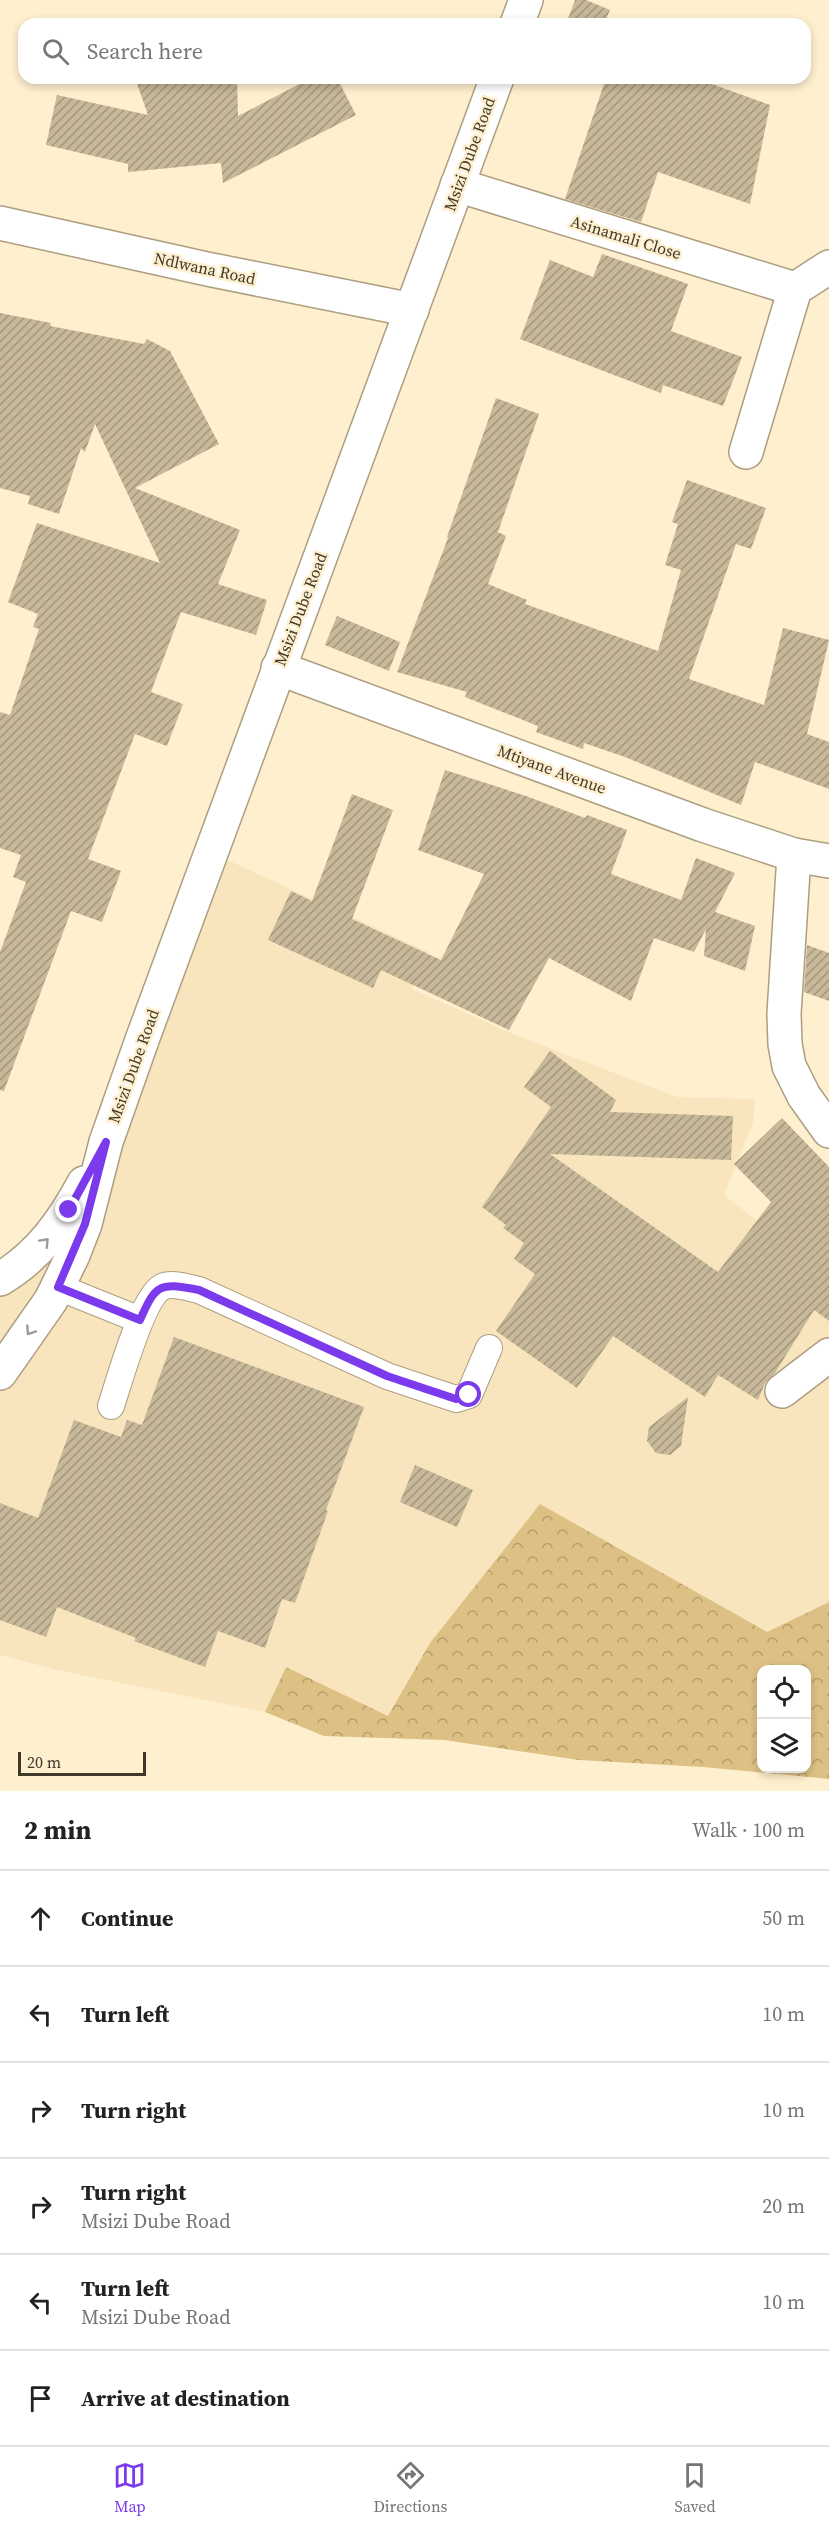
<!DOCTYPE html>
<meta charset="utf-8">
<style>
body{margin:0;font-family:"Source Serif 4",serif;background:#f2f2f2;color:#222}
.controls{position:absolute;right:18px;bottom:18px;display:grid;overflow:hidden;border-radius:12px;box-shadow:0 3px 9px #0003}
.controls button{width:54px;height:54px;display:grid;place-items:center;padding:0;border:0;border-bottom:2px solid #e0e0e0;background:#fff;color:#222;font:30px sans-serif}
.scale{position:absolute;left:18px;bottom:15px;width:128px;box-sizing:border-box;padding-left:6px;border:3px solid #3e382b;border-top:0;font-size:16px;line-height:21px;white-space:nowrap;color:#3e382b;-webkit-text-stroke:4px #feefce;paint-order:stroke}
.stop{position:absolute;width:18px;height:18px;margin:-14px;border:4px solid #7c3aed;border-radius:50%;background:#fff}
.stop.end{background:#7c3aed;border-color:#fff;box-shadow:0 2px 6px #0008}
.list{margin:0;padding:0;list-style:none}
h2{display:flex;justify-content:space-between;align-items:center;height:78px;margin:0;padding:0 24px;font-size:26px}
h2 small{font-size:20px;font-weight:400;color:#767676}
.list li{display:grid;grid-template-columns:39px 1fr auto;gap:18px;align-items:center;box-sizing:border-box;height:96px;padding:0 24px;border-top:2px solid #e0e0e0}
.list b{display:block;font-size:22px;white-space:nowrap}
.list p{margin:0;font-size:20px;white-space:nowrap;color:#767676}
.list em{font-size:20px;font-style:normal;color:#767676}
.icon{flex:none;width:33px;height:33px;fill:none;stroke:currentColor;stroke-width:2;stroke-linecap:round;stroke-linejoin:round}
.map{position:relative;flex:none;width:829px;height:1791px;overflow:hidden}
.search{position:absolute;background:#fff;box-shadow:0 3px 9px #0003;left:18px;right:18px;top:18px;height:66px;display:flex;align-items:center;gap:15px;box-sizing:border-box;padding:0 21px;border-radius:18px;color:#767676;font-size:22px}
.sheet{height:654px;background:#fff}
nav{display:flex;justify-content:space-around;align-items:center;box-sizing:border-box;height:84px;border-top:2px solid #e0e0e0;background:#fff;font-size:16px;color:#767676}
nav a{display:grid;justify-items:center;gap:3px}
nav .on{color:#7c3aed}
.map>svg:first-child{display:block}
.built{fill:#f8e5bd}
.forest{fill:url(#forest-crowns);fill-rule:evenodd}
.building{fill:url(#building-hatch)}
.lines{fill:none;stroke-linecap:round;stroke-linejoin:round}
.service-casing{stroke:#ad9e80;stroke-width:28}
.minor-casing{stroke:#ad9e80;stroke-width:36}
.tertiary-casing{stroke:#ad9e80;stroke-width:36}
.service{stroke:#fff;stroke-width:26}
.minor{stroke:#fff;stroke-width:33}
.tertiary{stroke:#fff;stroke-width:33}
.oneway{stroke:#9e9c95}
.route{stroke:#7c3aed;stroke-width:8}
.labels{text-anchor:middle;stroke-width:5;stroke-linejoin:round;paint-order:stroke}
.street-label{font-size:16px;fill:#3e382b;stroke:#feefce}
</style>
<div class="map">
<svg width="829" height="1791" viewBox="0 0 829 1791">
<defs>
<pattern id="forest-crowns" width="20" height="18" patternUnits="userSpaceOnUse" patternTransform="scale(1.5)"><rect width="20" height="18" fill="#ddc184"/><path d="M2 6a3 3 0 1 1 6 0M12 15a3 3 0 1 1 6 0" fill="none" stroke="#b59e6c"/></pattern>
<pattern id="building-hatch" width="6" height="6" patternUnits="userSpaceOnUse" patternTransform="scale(1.5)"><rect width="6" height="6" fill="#c6b898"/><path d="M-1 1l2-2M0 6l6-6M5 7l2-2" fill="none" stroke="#a2977c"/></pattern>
</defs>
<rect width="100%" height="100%" fill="#feefce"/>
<!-- built -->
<path class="built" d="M212 853 429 952 412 989 518 1036 677 1097 755 1099 753 1123 724 1195 829 1277V1602L767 1633 540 1504 430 1643 388 1716 286 1667 265 1712 57 1670 0 1655V1281L70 1211Z"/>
<!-- forest -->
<path class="forest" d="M540 1504 767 1632 829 1602V1779L703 1767 579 1760 444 1740 324 1736 265 1712 286 1667 388 1716 430 1643ZM762 1670H806V1768H762Z"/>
<!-- building -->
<g class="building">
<path d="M575 0H586L610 10 604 24H566Z"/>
<path d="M135 78H237L238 116 311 78H337L356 115 223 183 221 163 128 172V164L46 145 57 95 148 115Z"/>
<path d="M606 78H695L770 105 750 204 658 172 641 222 565 199Z"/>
<path d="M602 254 688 284 671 331 742 357 723 406 663 385 661 393 520 339 550 260 593 277Z"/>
<path d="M0 313 51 323 50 326 144 344 147 339 170 351 219 444 135 488 240 530 218 584 267 600 256 635 181 612 151 692 183 704 167 746 135 734 88 859 121 871 102 922 71 911 4 1091 0 1090V952L26 882 13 877 21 855 0 848V712L10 715 39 629 33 627 38 614 8 602 37 523 160 563 95 424 85 452 81 448 59 514 28 504 30 496 0 488Z"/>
<path d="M496 398 539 414 498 532 506 536 488 584 527 600 525 604 658 651 681 570 665 565 678 524 672 522 687 480 766 508 751 549 736 544 689 679 764 705 783 628 829 640 807 734 829 742V789L755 762 741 805 625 757 584 743 583 749 536 732 538 726 465 697 467 692 397 672 448 538 447 537Z"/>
<path d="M337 616 400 642 389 671 325 645Z"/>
<path d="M445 770 526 796 585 818 587 815 627 830 611 874 681 900 696 858 735 873 715 912 755 926 745 971 704 956 706 929 694 952 654 938 631 1001 549 958 509 1030 381 970 373 988 268 940 291 891 312 901 352 794 393 810 352 919 441 960 484 874 418 850Z"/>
<path d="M807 945 829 953V1001L804 992Z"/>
<path d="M550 1051 616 1100 610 1112 733 1116 731 1160 550 1154 718 1272 771 1202 734 1164 782 1118 829 1167V1321L814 1310 775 1373 765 1383 758 1400 718 1375 705 1397 613 1336 577 1388 496 1331 535 1274 514 1259 524 1243 503 1228 506 1225 482 1207 551 1107 524 1087Z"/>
<path d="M174 1337 364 1407 326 1510 328 1511 295 1603 282 1599 265 1648 218 1631 205 1667 134 1641 136 1638 57 1607 46 1637 0 1620V1503L38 1518 74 1420 121 1437 127 1420 142 1425Z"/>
<path d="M688 1397 681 1446 670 1455 656 1453 647 1441 649 1427Z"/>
<path d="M415 1465 473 1490 457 1527 400 1502Z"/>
</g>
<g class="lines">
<!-- service casing -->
<g class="service-casing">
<g id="service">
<path d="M58 1287 140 1320"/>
<path d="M111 1406C119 1382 142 1298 162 1287 172 1282 188 1288 199 1290L387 1376 456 1399 469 1395 489 1348"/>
</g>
</g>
<!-- minor casing -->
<g class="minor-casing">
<g id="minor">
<path d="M457 185 795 289"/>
<path d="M0 223 207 269 412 310"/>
<path d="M746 452 795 289 829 267"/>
<path d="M278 668 703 825 794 855 829 861"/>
<path d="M794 855 784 1014 785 1044 789 1066 804 1096 829 1131"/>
<path d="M782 1391 829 1355"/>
</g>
</g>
<!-- tertiary casing -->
<g class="tertiary-casing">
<g id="tertiary">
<path d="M517 24 526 0"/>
<path d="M0 1279C39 1256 63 1222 84 1183"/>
<path d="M0 1373 51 1300 73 1255 85 1224 106 1142 142 1040 497 78"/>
</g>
</g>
<!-- service -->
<use href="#service" class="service"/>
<!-- minor -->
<use href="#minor" class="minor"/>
<!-- tertiary -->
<use href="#tertiary" class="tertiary"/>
</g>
<!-- one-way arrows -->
<defs><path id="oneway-chevron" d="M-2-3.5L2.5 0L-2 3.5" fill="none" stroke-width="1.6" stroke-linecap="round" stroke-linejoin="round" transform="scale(1.5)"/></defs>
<g class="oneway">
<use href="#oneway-chevron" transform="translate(45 1242) rotate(-47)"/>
<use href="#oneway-chevron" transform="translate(30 1331) rotate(124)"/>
</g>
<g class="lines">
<!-- route -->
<path class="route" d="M69 1210 106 1142 85 1224 58 1287 140 1320C156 1284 159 1282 199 1290L387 1376 456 1399 469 1395"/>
</g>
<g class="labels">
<!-- street labels -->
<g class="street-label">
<text transform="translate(469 154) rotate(-70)" y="6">Msizi Dube Road</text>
<text transform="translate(626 237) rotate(17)" y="6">Asinamali Close</text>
<text transform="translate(205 268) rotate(12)" y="6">Ndlwana Road</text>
<text transform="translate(300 609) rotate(-69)" y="6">Msizi Dube Road</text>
<text transform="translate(552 769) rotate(20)" y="6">Mtiyane Avenue</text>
<text transform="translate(133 1066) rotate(-70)" y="6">Msizi Dube Road</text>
</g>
</g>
</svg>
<div class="controls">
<button><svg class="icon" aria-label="locate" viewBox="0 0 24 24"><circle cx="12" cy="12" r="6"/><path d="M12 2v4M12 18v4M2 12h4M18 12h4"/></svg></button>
<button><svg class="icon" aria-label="layers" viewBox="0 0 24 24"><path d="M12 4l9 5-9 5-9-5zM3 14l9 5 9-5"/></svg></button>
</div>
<div class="scale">20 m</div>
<div class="stop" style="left:469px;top:1395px"></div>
<div class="stop end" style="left:69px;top:1210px"></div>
<div class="search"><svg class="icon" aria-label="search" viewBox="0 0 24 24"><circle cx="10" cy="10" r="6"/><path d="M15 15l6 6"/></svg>Search here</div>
</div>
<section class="sheet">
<h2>2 min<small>Walk · 100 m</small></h2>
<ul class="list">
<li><svg class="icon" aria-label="ahead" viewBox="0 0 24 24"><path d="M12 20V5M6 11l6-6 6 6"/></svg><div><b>Continue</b></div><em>50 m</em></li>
<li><svg class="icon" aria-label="left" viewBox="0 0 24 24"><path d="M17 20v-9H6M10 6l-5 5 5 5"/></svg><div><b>Turn left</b></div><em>10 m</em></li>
<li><svg class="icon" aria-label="right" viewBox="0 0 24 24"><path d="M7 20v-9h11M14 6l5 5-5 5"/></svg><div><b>Turn right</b></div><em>10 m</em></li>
<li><svg class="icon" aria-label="right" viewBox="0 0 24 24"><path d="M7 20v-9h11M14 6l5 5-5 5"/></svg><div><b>Turn right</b><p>Msizi Dube Road</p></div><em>20 m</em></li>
<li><svg class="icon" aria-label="left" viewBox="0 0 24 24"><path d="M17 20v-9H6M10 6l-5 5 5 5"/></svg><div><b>Turn left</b><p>Msizi Dube Road</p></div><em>10 m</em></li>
<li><svg class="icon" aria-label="arrive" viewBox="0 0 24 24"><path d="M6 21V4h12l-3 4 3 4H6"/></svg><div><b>Arrive at destination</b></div></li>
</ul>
</section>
<nav>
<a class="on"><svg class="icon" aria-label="map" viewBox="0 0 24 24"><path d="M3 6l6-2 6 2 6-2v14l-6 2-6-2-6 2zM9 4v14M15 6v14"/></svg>Map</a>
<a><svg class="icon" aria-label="directions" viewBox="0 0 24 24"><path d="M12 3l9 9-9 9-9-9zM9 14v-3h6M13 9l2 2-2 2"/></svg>Directions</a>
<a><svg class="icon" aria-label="saved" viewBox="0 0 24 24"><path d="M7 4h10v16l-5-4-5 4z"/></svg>Saved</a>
</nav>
